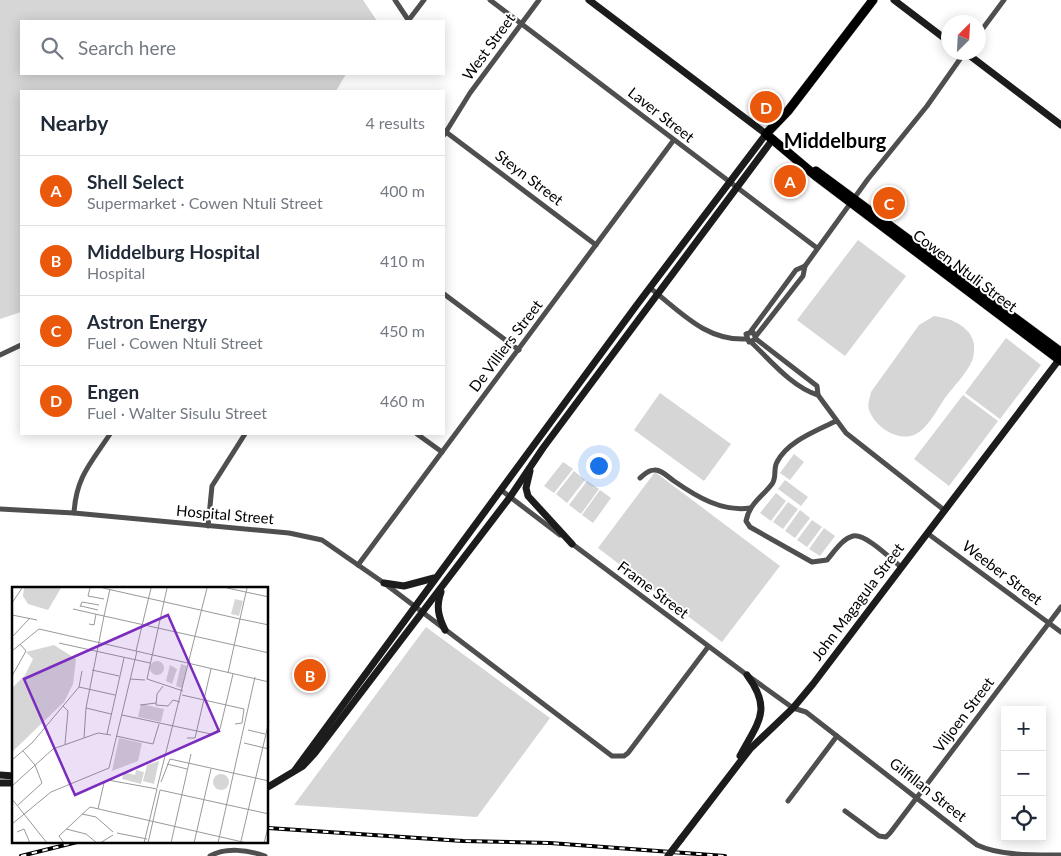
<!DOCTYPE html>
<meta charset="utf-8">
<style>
body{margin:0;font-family:Lato,sans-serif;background:#f2f2f3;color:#1f2937}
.controls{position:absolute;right:15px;bottom:15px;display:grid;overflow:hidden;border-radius:0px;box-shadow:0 2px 12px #0003}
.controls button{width:45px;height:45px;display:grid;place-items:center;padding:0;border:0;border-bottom:1px solid #e0e1e3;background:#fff;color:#1f2937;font:25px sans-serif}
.compass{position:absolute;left:941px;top:15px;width:45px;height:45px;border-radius:50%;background:#fff;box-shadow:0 2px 12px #0003;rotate:24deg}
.you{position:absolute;left:598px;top:465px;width:18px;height:18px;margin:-12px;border:4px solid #fff;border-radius:50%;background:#1a73e8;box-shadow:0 0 0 8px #1a73e833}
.badge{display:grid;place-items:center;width:32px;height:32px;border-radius:50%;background:#ea580c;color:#fff;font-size:16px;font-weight:700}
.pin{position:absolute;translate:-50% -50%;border:2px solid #fff;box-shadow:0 1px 5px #0006}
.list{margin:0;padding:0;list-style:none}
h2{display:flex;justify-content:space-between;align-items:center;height:65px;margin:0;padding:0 20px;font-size:21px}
h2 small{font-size:16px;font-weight:400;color:#747a83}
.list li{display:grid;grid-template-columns:32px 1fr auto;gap:15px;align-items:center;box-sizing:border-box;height:70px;padding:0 20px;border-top:1px solid #e0e1e3}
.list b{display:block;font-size:19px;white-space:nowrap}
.list p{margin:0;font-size:16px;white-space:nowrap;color:#747a83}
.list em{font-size:16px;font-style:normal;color:#747a83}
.icon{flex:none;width:28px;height:28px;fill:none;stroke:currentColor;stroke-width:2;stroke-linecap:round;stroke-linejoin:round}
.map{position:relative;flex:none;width:1061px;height:856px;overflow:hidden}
.search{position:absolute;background:#fff;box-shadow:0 2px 12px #0003;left:20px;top:20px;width:425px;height:55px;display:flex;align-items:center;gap:12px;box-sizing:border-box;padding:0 18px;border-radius:0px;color:#747a83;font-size:19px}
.panel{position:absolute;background:#fff;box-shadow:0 2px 12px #0003;left:20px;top:90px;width:425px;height:345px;border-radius:0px}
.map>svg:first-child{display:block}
.green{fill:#d6d6d6}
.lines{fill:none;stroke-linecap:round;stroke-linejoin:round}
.highway-casing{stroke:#dbdbdb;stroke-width:10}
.street{stroke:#4f4f4f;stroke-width:5}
.secondary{stroke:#1c1c1c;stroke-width:7}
.highway{stroke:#000;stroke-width:9}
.rail-casing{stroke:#000;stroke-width:4}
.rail{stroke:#fff;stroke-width:2;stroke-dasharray:5.5;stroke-linecap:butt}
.secondary-bridge{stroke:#1c1c1c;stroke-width:7}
.labels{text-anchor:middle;stroke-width:4;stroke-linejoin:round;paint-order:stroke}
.street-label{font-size:15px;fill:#000;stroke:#fff}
.district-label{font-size:20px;font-weight:bold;fill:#000;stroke:#fff}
.inset-road{fill:none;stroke:#999;stroke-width:1}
.view{fill:#7b2cbf;fill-opacity:0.15;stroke:#7b2cbf;stroke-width:2.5}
.inset-edge{fill:none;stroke:#000;stroke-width:2.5}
</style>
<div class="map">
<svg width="1061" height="856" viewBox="0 0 1061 856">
<rect width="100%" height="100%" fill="#fff"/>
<!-- green -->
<g class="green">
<path d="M0 0H363L377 21H21V74H346L336 91H21V312L0 319Z"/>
<path d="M858 240 906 276 845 356 797 320Z"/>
<path d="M934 316C958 319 982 333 972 361 967 373 953 387 945 398 937 409 929 427 916 434 899 443 875 427 869 410 867 404 870 398 871 392L919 325Z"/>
<path d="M1006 338 1041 365 1000 419 965 393Z"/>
<path d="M660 393 731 444 704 481 634 430Z"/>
<path d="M963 395 998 421 949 486 914 459Z"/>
<path d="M794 454 804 462 790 480 780 473Z"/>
<path d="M563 462 573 469 554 493 544 486Z"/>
<path d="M574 471 585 480 567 503 556 494Z"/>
<path d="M655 472 780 566 722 642 598 548Z"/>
<path d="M785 480 808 497 801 506 778 489Z"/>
<path d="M587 481 599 489 581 514 569 505Z"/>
<path d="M600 490 611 498 593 523 582 515Z"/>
<path d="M776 493 786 501 771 521 760 513Z"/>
<path d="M788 502 798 509 783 529 773 522Z"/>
<path d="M800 510 810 518 795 538 785 531Z"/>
<path d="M812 520 822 527 807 547 797 540Z"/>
<path d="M824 528 835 536 820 556 809 549Z"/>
<path d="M426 627 550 718 477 817 294 805Z"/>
</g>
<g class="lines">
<!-- highway casing -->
<g class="highway-casing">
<g id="highway">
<path d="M873 0 788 111 766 134 817 177 1061 361"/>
<path d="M816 171 1061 352"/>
</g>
</g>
<!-- street -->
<g class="street">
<path d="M395 0 409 21"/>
<path d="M490 0 817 248"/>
<path d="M408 21 424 0"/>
<path d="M978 35 1004 0"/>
<path d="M446 132 596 245"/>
<path d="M444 135 470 93 539 0"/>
<path d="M650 288C680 311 705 341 746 339"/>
<path d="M444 294 519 350"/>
<path d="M751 331 796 270 805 266"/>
<path d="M756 336 803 276 805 266 868 179 927 106 965 52"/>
<path d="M756 339 749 342 746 334 753 332 756 339 817 386 818 395 846 433 944 510"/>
<path d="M751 342C770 360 793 388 818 395"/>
<path d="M0 355 21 345"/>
<path d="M836 421C816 431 788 441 777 462 773 469 777 477 772 484 762 497 749 504 746 521L750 527 812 562 827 560C834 552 842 539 853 536 865 533 891 559 901 567"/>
<path d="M417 434 442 452"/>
<path d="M640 478C644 475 648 470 654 470 661 469 668 477 674 481 697 497 722 512 750 508"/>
<path d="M501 490 560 535"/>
<path d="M0 509 74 513 289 533 322 540 384 583 612 756H624L628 753 708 647"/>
<path d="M74 513C76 477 91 463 110 434"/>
<path d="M208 526 212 486 245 434"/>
<path d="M927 533 1061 632"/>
<path d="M571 543 747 675 793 708 806 712 977 845C1001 856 1034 855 1061 855"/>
<path d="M358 565 673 141"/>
<path d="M788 801 837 736"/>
<path d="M845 811 879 836 886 837 890 833 1061 607"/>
<path d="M210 856C226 847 248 850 265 856"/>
</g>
<!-- secondary -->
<g class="secondary">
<path d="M894 0 948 41"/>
<path d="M965 52 1061 125"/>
<path d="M530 471 526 488 528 496 572 544"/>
<path d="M384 583 404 586 434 578"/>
<path d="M441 592C436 606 438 616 445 630"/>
<path d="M740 756C758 722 773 710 747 675"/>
<path d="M295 770 636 306 766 134 589 0"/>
<path d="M0 775 14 776"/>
<path d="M0 783H14"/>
<path d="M268 787 303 766 315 753 510 497 543 448 773 139"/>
<path d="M681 839 750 749 793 708 813 684 1061 357"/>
</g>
<!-- highway -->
<use href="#highway" class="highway"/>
<!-- rail casing -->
<g class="rail-casing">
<g id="rail">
<path d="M268 828 463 841 550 843 725 856"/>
<path d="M21 856 77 842"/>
</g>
</g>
<!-- rail -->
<use href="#rail" class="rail"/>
<!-- secondary-bridge -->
<path class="secondary-bridge" d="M668 856 681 839"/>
</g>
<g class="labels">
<!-- street labels -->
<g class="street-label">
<text transform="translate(489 47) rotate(-54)" y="5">West Street</text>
<text transform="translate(661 115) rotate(38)" y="5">Laver Street</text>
<text transform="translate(529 178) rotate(37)" y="5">Steyn Street</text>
<text transform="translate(965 271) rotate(37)" y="5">Cowen Ntuli Street</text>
<text transform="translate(506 346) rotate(-53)" y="5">De Villiers Street</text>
<text transform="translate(225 515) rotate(5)" y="5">Hospital Street</text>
<text transform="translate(1002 573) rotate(37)" y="5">Weeber Street</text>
<text transform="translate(653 590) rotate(37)" y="5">Frame Street</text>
<text transform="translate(858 602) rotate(-53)" y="5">John Magagula Street</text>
<text transform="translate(964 715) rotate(-53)" y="5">Viljoen Street</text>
<text transform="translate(928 790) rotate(38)" y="5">Gilfillan Street</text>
</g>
<!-- district labels -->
<g class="district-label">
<text x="835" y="148">Middelburg</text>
</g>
</g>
<!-- overview -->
<g transform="translate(12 587)">
<rect width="256" height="256" fill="#fff"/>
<path d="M12 1H49L36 23 16 17 11 9ZM223 12 231 14 227 29 219 27ZM42 58 64 72 61 97 52 115 0 165V101L13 88 21 72 14 65ZM138 81a7 7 0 1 1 14 0a7 7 0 1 1-14 0ZM169 77 175 79 170 101 164 99ZM158 78 165 82 160 97 154 94ZM129 117 152 122 149 135 126 130ZM107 151 130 156 126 174 100 184ZM147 174 142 197 131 194 135 178ZM124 183 132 185 129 197 110 192 112 185 123 188ZM201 195a8 8 0 1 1 16 0a8 8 0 1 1-16 0Z" fill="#d6d6d6"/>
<path class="inset-road" d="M78 1 76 9 92 12M91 1 228 32 216 86M139 1 124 64 257 95M215 1 257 10M235 1 228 32 257 38M98 2 92 29 222 58M0 16 10 1M69 19 86 23M68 20 70 15 87 18M61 22 92 29 74 121 72 151M0 28 25 33M77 37 82 38 84 27M0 50 18 31M47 56 138 76M222 58 257 66M0 64 27 42 124 64M80 83 107 89M0 89 14 64 8 57M118 92 133 93M135 92 155 1M135 92 171 104M151 99 145 107 144 118 156 119 161 113 168 115M67 100 70 84M170 108 232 122 230 136 223 137M128 118 144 116M51 119 56 124 53 157M74 121 99 127M110 128 199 147 208 142 221 87M236 143 253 147M95 147 112 71M104 149 141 157 147 137M175 151H183L199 82M232 156 257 162M0 173 20 156 67 100 103 108M155 177 175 182M149 195 158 172 257 194M0 199 41 162 86 146 99 148M145 201 195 1M148 203 257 227M0 212 35 256M6 218 30 196 23 178 11 164M86 222 92 196 96 193 145 202M70 227 84 230 101 245M0 237 39 205 97 181 125 64M54 242 74 247 85 256M5 245 12 242 18 256M105 246 135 252M229 254 257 134M52 256 47 249 78 220 235 256M88 256 101 248M132 256 145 202M136 256 148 203M159 256 179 167M182 256 199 182M206 256 243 90M252 256 257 237"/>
<path class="view" d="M156 28 207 144 63 208 12 92Z"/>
<rect width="256" height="256" class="inset-edge"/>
</g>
</svg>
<div class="controls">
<button>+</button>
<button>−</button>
<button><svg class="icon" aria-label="locate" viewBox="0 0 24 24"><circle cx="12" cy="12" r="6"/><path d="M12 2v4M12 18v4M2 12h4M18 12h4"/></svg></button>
</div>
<svg class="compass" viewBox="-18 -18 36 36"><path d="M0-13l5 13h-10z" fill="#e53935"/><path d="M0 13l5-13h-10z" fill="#747a83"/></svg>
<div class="you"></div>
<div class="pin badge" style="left:790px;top:181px">A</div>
<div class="pin badge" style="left:310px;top:675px">B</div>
<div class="pin badge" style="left:889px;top:203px">C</div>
<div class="pin badge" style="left:766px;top:107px">D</div>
<div class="search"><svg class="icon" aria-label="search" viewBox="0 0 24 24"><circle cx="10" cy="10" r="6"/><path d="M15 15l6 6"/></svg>Search here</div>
<section class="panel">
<h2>Nearby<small>4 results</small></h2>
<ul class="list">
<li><span class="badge">A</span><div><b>Shell Select</b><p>Supermarket · Cowen Ntuli Street</p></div><em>400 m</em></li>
<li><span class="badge">B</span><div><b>Middelburg Hospital</b><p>Hospital</p></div><em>410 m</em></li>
<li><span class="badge">C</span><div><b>Astron Energy</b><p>Fuel · Cowen Ntuli Street</p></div><em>450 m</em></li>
<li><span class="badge">D</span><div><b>Engen</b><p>Fuel · Walter Sisulu Street</p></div><em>460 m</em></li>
</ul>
</section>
</div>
